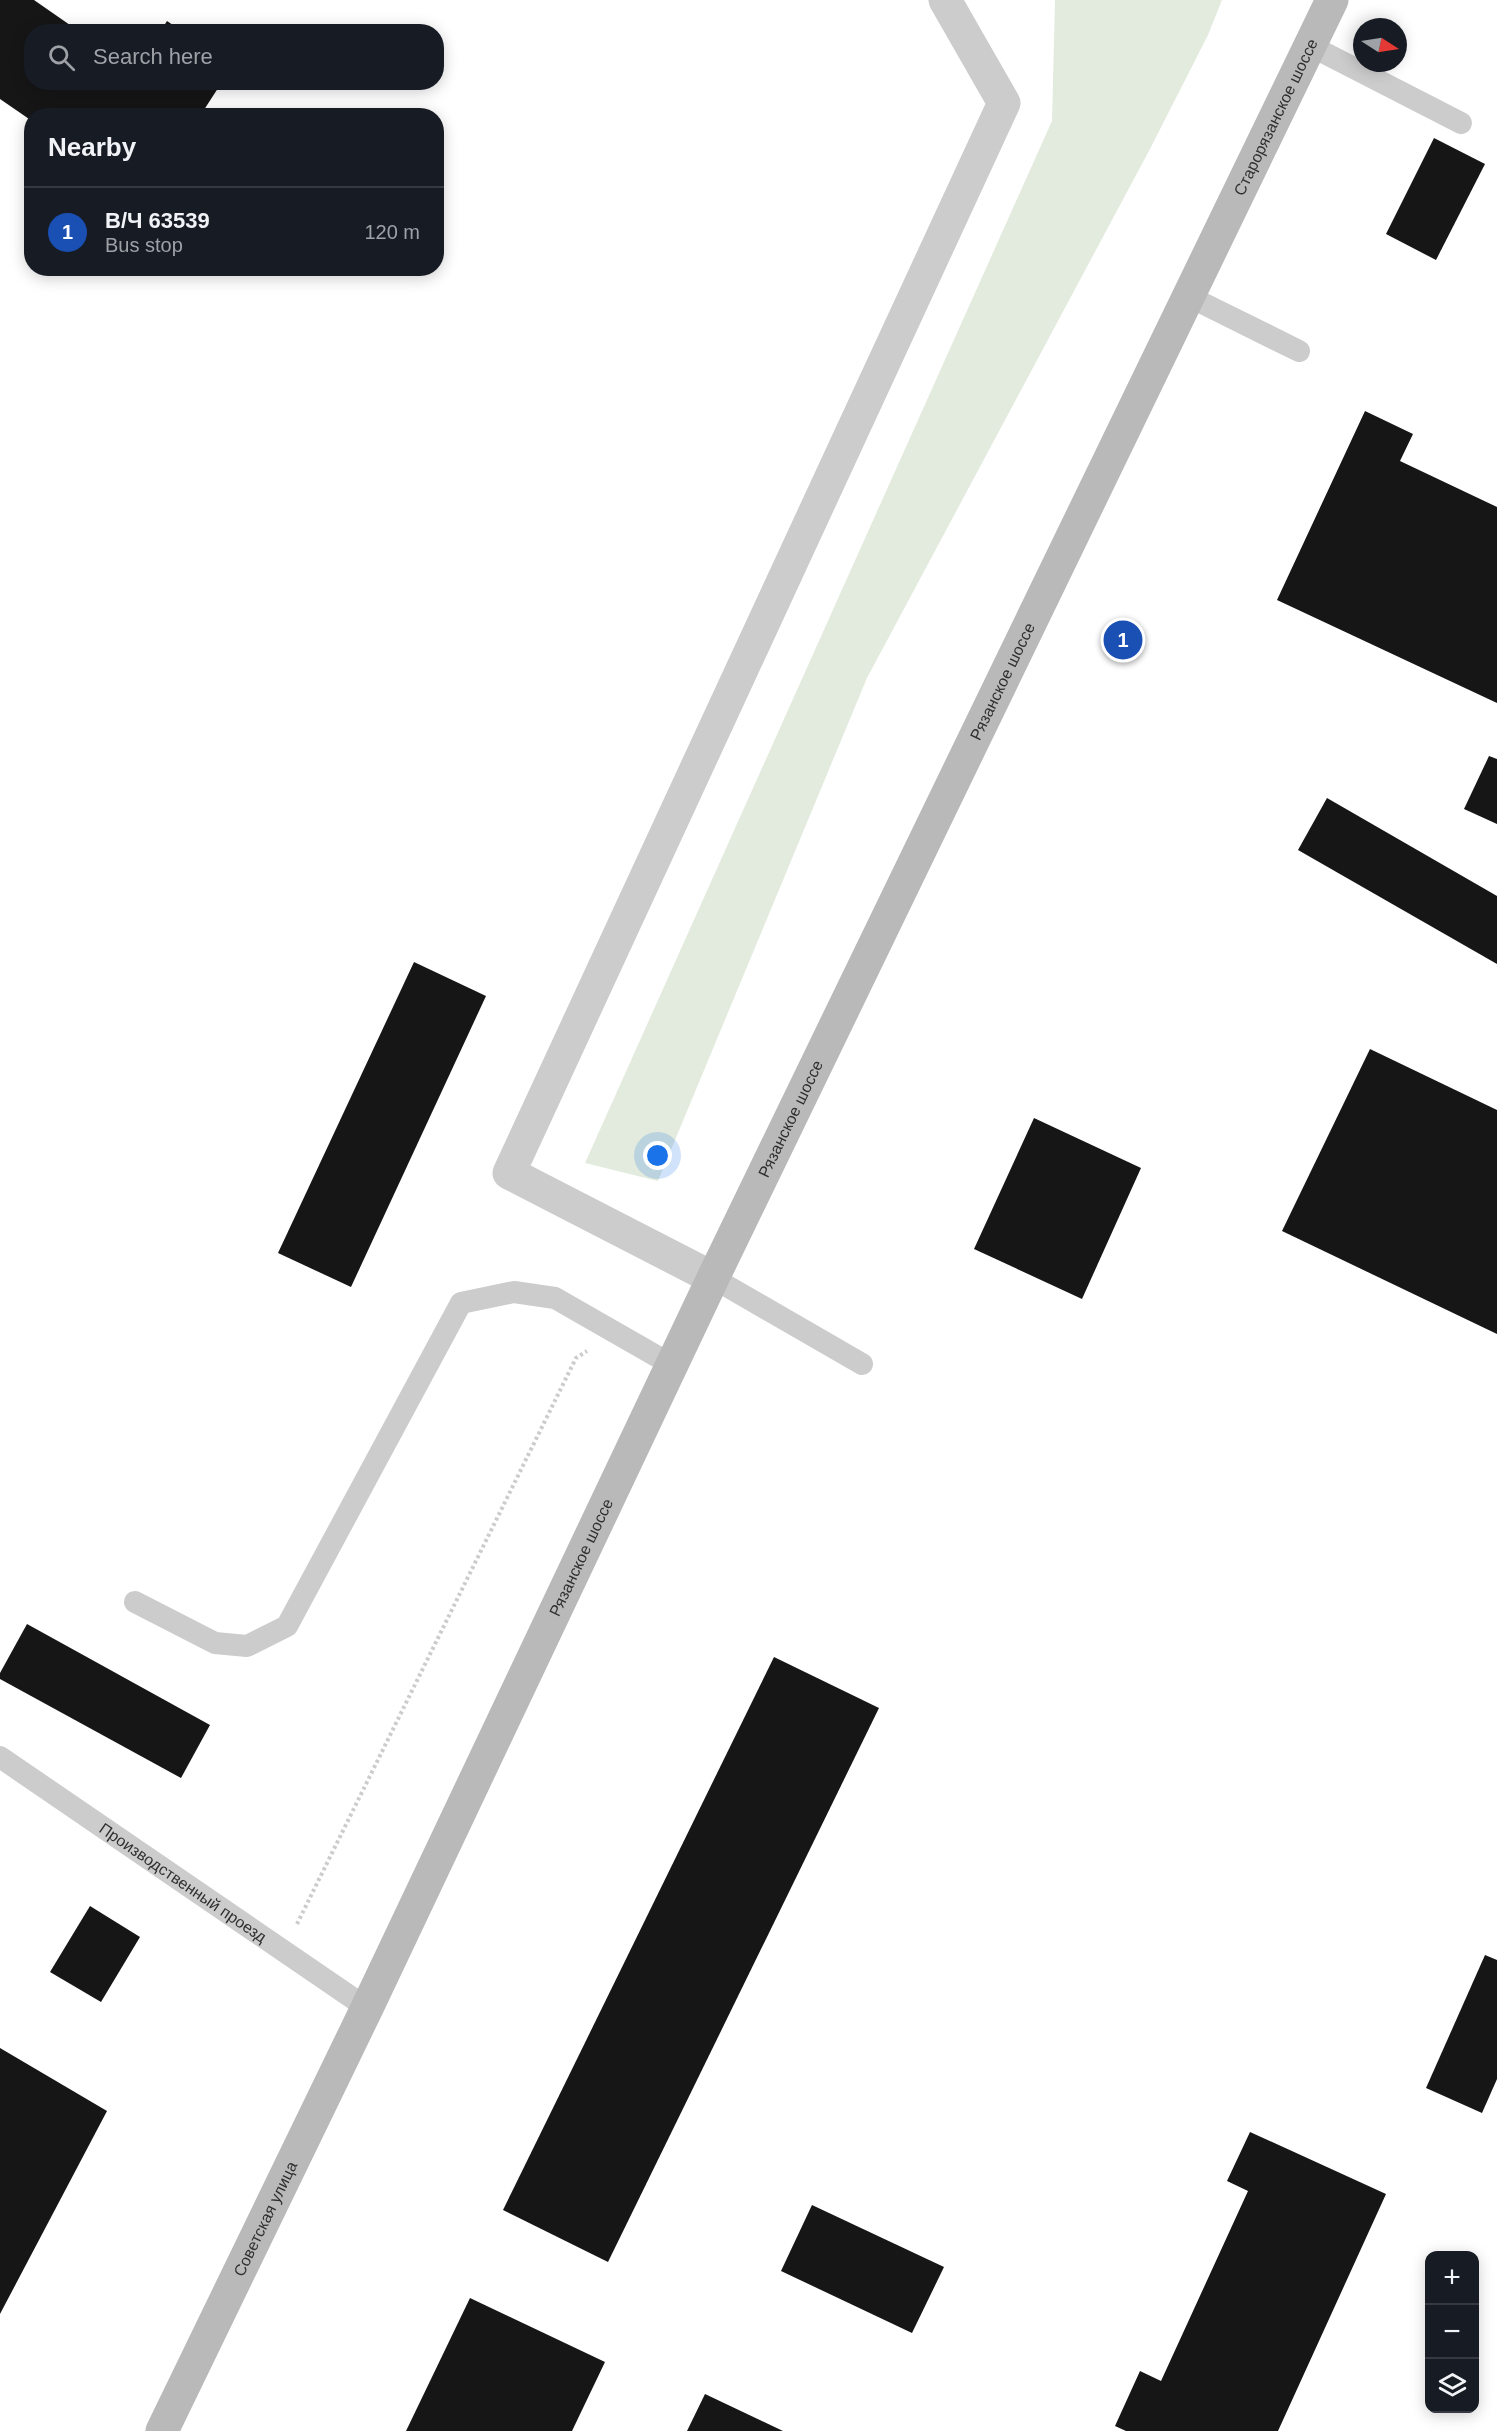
<!DOCTYPE html>
<meta charset="utf-8">
<style>
body{margin:0;font-family:Arial,sans-serif;background:#242831;color:#f1f3f6}
.controls{position:absolute;right:18px;bottom:18px;display:grid;overflow:hidden;border-radius:12px;box-shadow:0 3px 15px #0003}
.controls button{width:54px;height:54px;display:grid;place-items:center;padding:0;border:0;border-bottom:2px solid #363941;background:#171b24;color:#f1f3f6;font:30px sans-serif}
.compass{position:absolute;left:1353px;top:18px;width:54px;height:54px;border-radius:50%;background:#171b24;box-shadow:0 3px 15px #0003;rotate:102deg}
.you{position:absolute;left:658px;top:1156px;width:21px;height:21px;margin:-15px;border:4px solid #fff;border-radius:50%;background:#1a73e8;box-shadow:0 0 0 9px #1a73e833}
.badge{display:grid;place-items:center;width:39px;height:39px;border-radius:50%;background:#d74c40;color:#fff;font-size:20px;font-weight:700}
.pin{position:absolute;translate:-50% -50%;border:3px solid #fff;box-shadow:0 2px 6px #0006}
.list{margin:0;padding:0;list-style:none}
h2{display:flex;justify-content:space-between;align-items:center;height:78px;margin:0;padding:0 24px;font-size:26px}
h2 small{font-size:20px;font-weight:400;color:#9ea1a6}
.list li{display:grid;grid-template-columns:39px 1fr auto;gap:18px;align-items:center;box-sizing:border-box;height:90px;padding:0 24px;border-top:2px solid #363941}
.list b{display:block;font-size:22px;white-space:nowrap}
.list p{margin:0;font-size:20px;white-space:nowrap;color:#9ea1a6}
.list em{font-size:20px;font-style:normal;color:#9ea1a6}
.icon{flex:none;width:33px;height:33px;fill:none;stroke:currentColor;stroke-width:2;stroke-linecap:round;stroke-linejoin:round}
.map{position:relative;flex:none;width:1497px;height:2431px;overflow:hidden}
.search{position:absolute;background:#171b24;box-shadow:0 3px 15px #0003;left:24px;top:24px;width:420px;height:66px;display:flex;align-items:center;gap:15px;box-sizing:border-box;padding:0 21px;border-radius:24px;color:#9ea1a6;font-size:22px}
.panel{position:absolute;background:#171b24;box-shadow:0 3px 15px #0003;left:24px;top:108px;width:420px;height:168px;border-radius:24px}
.map>svg:first-child{display:block}
.green{fill:#e3ebde}
.building{fill:#161616}
.lines{fill:none;stroke-linecap:round;stroke-linejoin:round}
.path{stroke:#ccc;stroke-width:4;stroke-dasharray:3 3;stroke-linecap:butt}
.service{stroke:#ccc;stroke-width:22}
.minor{stroke:#ccc;stroke-width:33}
.secondary{stroke:#b9b9b9;stroke-width:33}
.labels{text-anchor:middle;stroke-width:6;stroke-linejoin:round;paint-order:stroke}
.street-label{font-size:16px;fill:#2f2f2f;stroke:#fff}
</style>
<div class="map">
<svg width="1497" height="2431" viewBox="0 0 1497 2431">
<rect width="100%" height="100%" fill="#fff"/>
<!-- green -->
<path class="green" d="M1055 0H1222L1208 35 1150 149 867 678 658 1181 585 1163 1052 121Z"/>
<!-- building -->
<g class="building">
<path d="M0 0H34L80 32H32V82H222L200 116H32V121L0 99Z"/>
<path d="M167 21 183 32H160Z"/>
<path d="M1434 138 1485 164 1436 260 1386 234Z"/>
<path d="M1365 411 1413 434 1400 461 1497 507V703L1277 600Z"/>
<path d="M1489 756 1497 759V824L1464 809Z"/>
<path d="M1327 798 1497 896V964L1298 850Z"/>
<path d="M414 962 486 996 351 1287 278 1253Z"/>
<path d="M1370 1049 1497 1110V1334L1282 1231Z"/>
<path d="M1034 1118 1141 1168 1082 1299 974 1249Z"/>
<path d="M27 1624 210 1725 181 1778 0 1679V1673Z"/>
<path d="M774 1657 879 1708 608 2262 503 2210Z"/>
<path d="M90 1906 140 1937 101 2002 50 1972Z"/>
<path d="M1485 1955 1497 1960V2079L1482 2113 1426 2088Z"/>
<path d="M0 2048 107 2111 0 2314Z"/>
<path d="M1250 2132 1386 2194 1278 2431H1126L1115 2426 1140 2371 1161 2381 1248 2191 1227 2181Z"/>
<path d="M812 2205 944 2267 912 2333 781 2271Z"/>
<path d="M470 2298 605 2362 572 2431H406Z"/>
<path d="M705 2394 783 2431H687Z"/>
</g>
<g class="lines">
<!-- path -->
<path class="path" d="M297 1924 576 1358 587 1351"/>
<!-- service -->
<g class="service">
<path d="M1309 45 1461 123"/>
<path d="M1188 296 1299 351"/>
<path d="M713 1278 862 1364"/>
<path d="M135 1602 215 1643 247 1646 287 1626 461 1303 514 1292 555 1298 672 1365"/>
<path id="s1" d="M0 1757 367 2008"/>
</g>
<!-- minor -->
<path class="minor" d="M713 1278 509 1173 1004 103 945 0"/>
<!-- secondary -->
<path class="secondary" id="s2" d="M162 2431 367 2008 713 1278 1332 0"/>
</g>
<g class="labels">
<!-- street labels -->
<g class="street-label">
<text dy="6" stroke="none"><textPath href="#s2" startOffset="2568">Старорязанское шоссе</textPath></text>
<text dy="6" stroke="none"><textPath href="#s2" startOffset="1941">Рязанское шоссе</textPath></text>
<text dy="6" stroke="none"><textPath href="#s2" startOffset="1455">Рязанское шоссе</textPath></text>
<text dy="6" stroke="none"><textPath href="#s2" startOffset="969">Рязанское шоссе</textPath></text>
<text dy="6" stroke="none"><textPath href="#s1" startOffset="222">Производственный проезд</textPath></text>
<text dy="6" stroke="none"><textPath href="#s2" startOffset="236">Советская улица</textPath></text>
</g>
</g>
</svg>
<div class="controls">
<button>+</button>
<button>−</button>
<button><svg class="icon" aria-label="layers" viewBox="0 0 24 24"><path d="M12 4l9 5-9 5-9-5zM3 14l9 5 9-5"/></svg></button>
</div>
<svg class="compass" viewBox="-18 -18 36 36"><path d="M0-13l5 13h-10z" fill="#e53935"/><path d="M0 13l5-13h-10z" fill="#9ea1a6"/></svg>
<div class="you"></div>
<div class="pin badge" style="left:1123px;top:640px;background:#1a4fb4">1</div>
<div class="search"><svg class="icon" aria-label="search" viewBox="0 0 24 24"><circle cx="10" cy="10" r="6"/><path d="M15 15l6 6"/></svg>Search here</div>
<section class="panel">
<h2>Nearby<small></small></h2>
<ul class="list">
<li><span class="badge" style="background:#1a4fb4">1</span><div><b>В/Ч 63539</b><p>Bus stop</p></div><em>120 m</em></li>
</ul>
</section>
</div>
